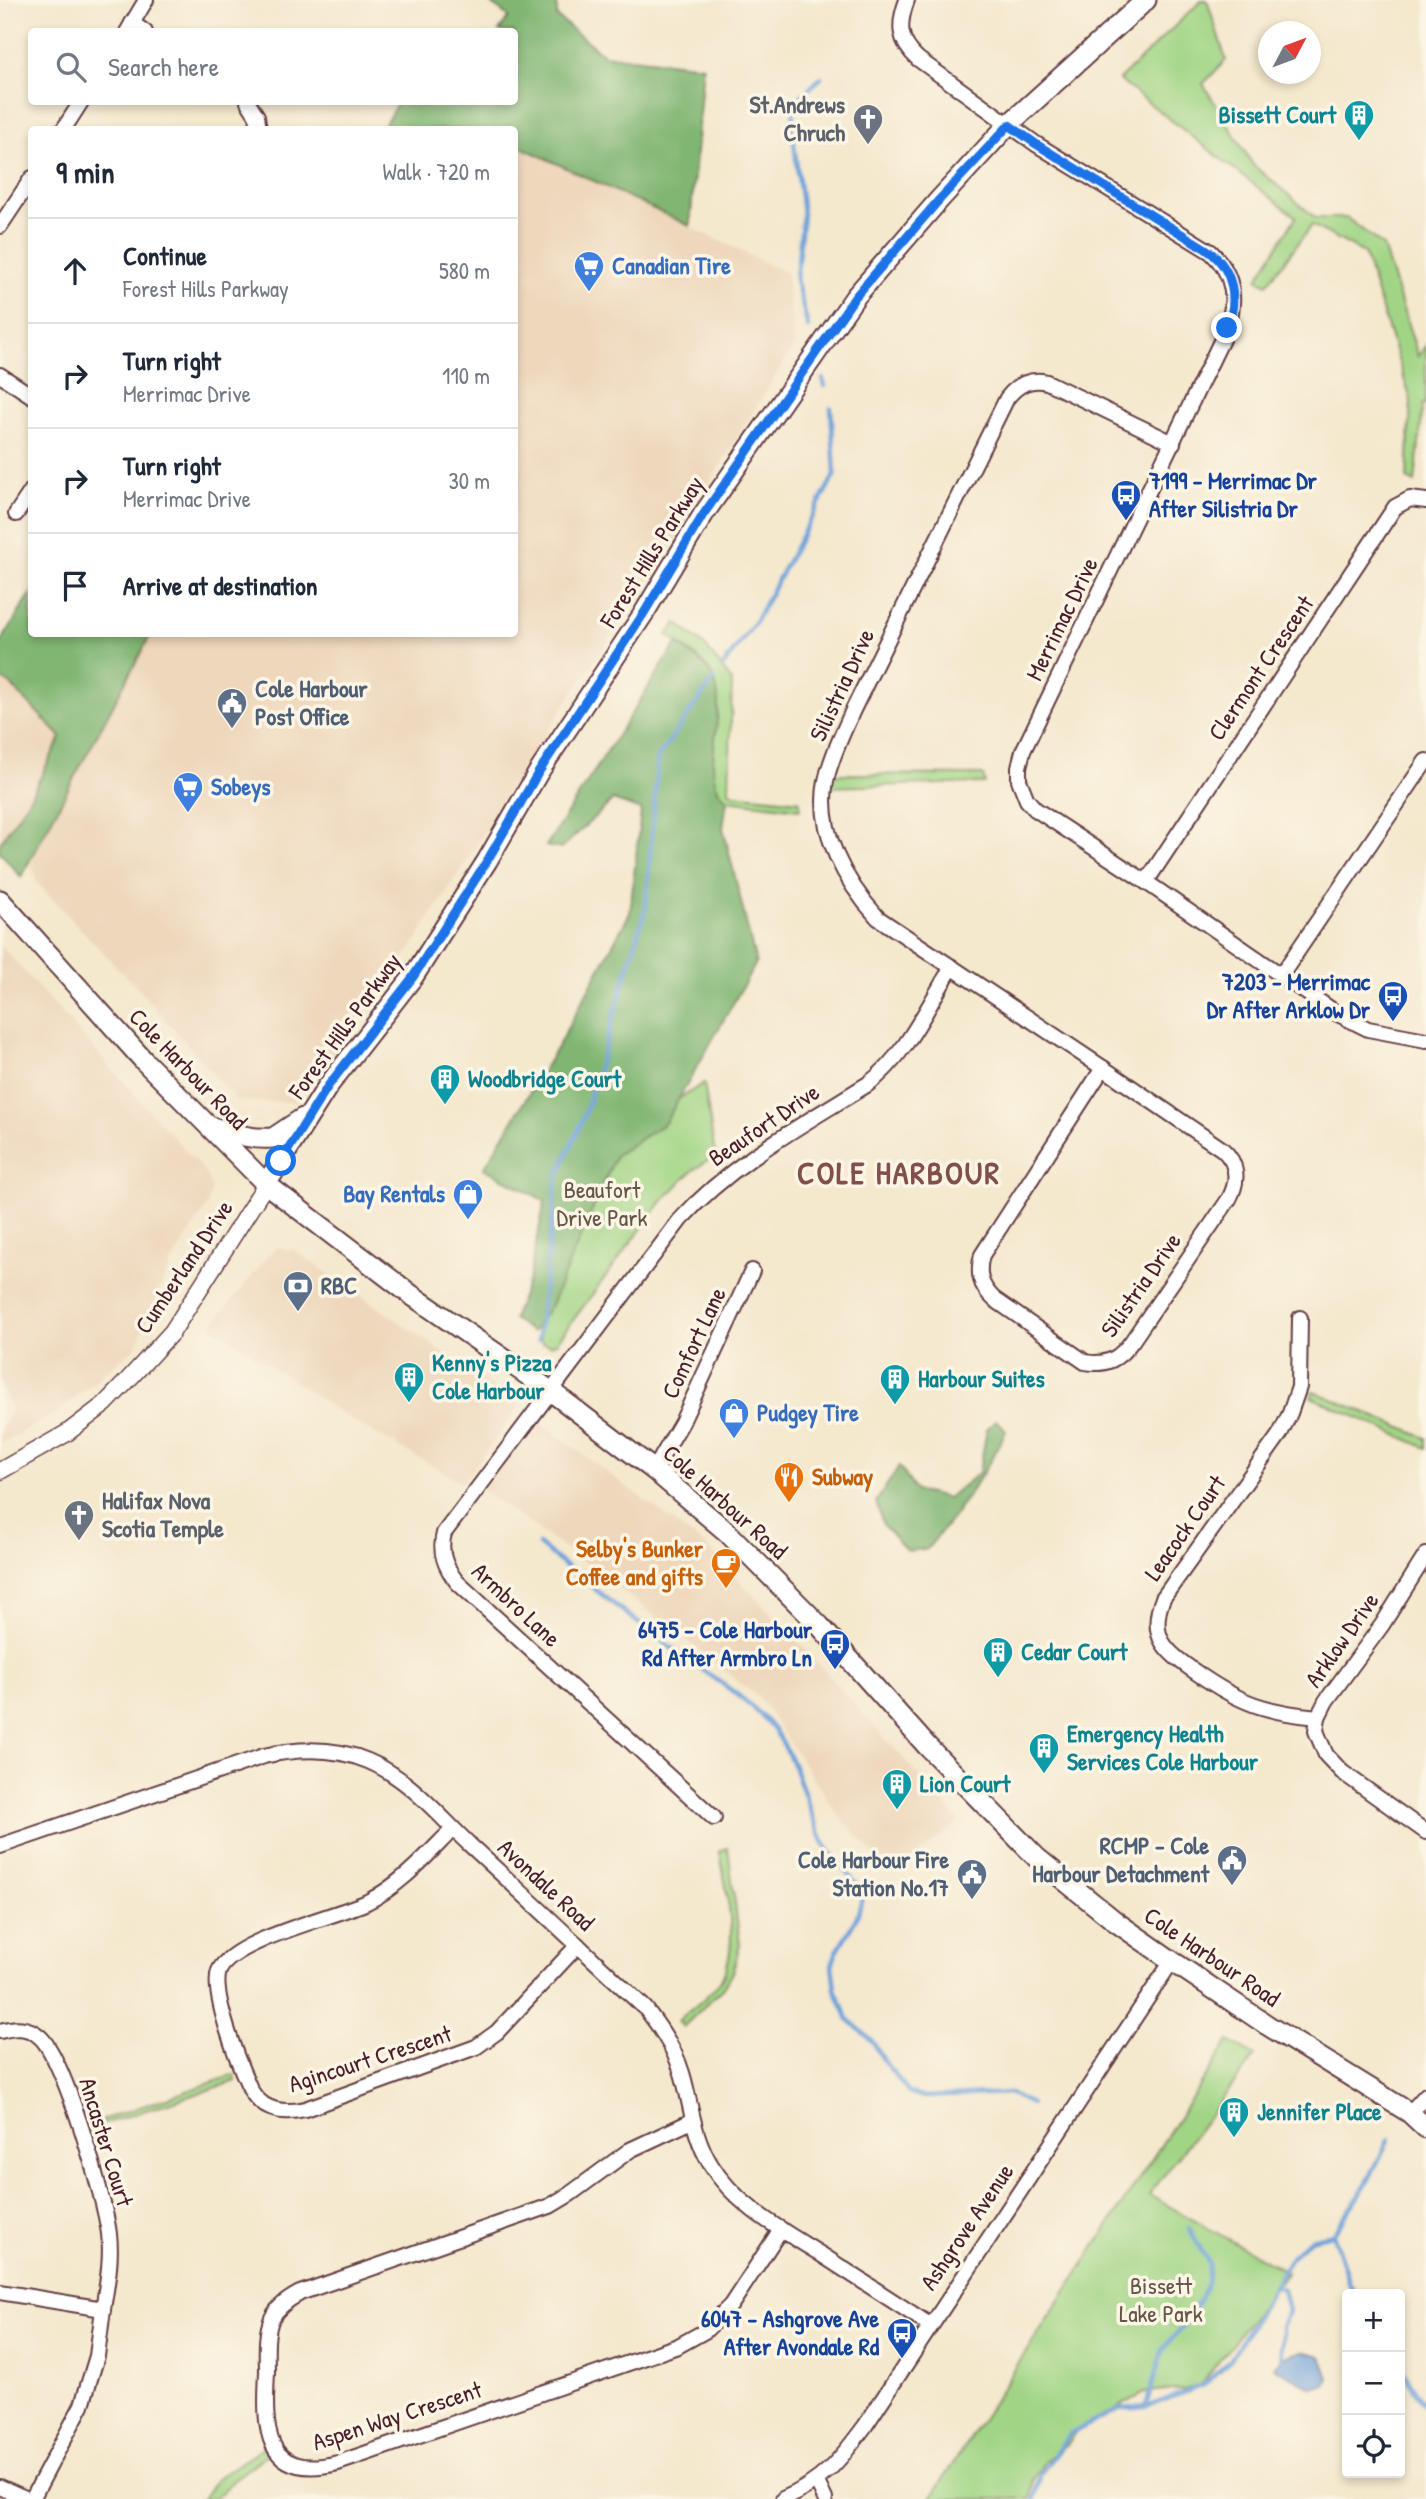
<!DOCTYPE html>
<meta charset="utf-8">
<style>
body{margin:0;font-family:"Patrick Hand",sans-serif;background:#f6f6f7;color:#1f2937}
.controls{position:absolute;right:21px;bottom:21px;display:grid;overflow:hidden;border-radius:7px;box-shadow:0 4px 10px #0003}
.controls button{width:63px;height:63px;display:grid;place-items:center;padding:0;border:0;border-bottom:2px solid #e0e1e3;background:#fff;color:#1f2937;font:35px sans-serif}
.compass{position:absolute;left:1258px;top:21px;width:63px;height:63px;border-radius:50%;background:#fff;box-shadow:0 4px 10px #0003;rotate:49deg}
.stop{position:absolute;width:21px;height:21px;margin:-16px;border:5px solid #1a73e8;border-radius:50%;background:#fff}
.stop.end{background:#1a73e8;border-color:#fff;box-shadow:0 2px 7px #0008}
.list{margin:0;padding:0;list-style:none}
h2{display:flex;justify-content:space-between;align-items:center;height:91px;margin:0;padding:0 28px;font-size:30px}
h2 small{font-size:23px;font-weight:400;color:#747a83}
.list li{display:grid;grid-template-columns:46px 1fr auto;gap:21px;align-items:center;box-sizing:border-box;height:105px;padding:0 28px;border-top:2px solid #e0e1e3}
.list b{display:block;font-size:26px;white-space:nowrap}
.list p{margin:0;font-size:23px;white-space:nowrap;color:#747a83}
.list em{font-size:23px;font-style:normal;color:#747a83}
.icon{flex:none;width:38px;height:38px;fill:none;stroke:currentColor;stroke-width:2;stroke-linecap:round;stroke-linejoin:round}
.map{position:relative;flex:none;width:1426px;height:2499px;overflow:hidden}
.search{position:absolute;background:#fff;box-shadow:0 4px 10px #0003;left:28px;top:28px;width:490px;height:77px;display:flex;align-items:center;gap:18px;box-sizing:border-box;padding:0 24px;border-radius:7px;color:#747a83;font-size:26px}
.panel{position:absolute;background:#fff;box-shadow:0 4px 10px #0003;left:28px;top:126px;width:490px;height:511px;border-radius:7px}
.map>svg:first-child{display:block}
.built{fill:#eed7bb}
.green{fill:#a1d585;stroke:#767a58;stroke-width:2}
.forest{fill:#80b672;stroke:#656a4e;stroke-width:2}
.water{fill:#6fa2da;stroke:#5c6082;stroke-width:2}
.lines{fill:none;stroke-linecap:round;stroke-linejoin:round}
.stream{stroke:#6fa2da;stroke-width:4.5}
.minor-casing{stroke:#643d43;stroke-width:18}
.tertiary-casing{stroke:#643d43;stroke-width:19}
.secondary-casing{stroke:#643d43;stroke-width:23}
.minor{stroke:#fff;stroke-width:14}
.tertiary{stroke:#fff;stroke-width:16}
.secondary{stroke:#fff;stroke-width:19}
.route{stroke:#1a73e8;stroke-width:9}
.labels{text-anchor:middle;stroke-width:7;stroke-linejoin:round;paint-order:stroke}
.worship-label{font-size:24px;font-weight:bold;fill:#5b616d;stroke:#fcf5e5;text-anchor:end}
.culture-label{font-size:24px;font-weight:bold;fill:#0d838f;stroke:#fcf5e5;text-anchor:start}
.shop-label{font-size:24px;font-weight:bold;fill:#366cbe;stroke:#fcf5e5;text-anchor:start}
.transit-label{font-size:24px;font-weight:bold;fill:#164399;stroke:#fcf5e5;text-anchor:end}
.street-label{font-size:24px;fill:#4a1f2b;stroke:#fcf5e5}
.service-label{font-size:24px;font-weight:bold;fill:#4e5e75;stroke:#fcf5e5;text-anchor:start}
.park-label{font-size:24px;fill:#645646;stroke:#fcf5e5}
.food-label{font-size:24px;font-weight:bold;fill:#c56008;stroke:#fcf5e5;text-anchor:start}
.district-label{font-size:32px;font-weight:bold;letter-spacing:2px;fill:#82504c;stroke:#fcf5e5}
</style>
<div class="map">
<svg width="1426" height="2499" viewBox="0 0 1426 2499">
<rect width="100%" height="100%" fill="#fcf5e5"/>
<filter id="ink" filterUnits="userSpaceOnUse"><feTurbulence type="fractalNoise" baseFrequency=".0143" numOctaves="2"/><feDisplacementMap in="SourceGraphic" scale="14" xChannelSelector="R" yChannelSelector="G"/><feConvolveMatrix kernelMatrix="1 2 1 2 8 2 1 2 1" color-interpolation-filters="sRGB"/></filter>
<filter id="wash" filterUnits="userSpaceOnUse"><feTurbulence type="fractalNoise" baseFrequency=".00686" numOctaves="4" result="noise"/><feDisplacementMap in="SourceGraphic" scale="28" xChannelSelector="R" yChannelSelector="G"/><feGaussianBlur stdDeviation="1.57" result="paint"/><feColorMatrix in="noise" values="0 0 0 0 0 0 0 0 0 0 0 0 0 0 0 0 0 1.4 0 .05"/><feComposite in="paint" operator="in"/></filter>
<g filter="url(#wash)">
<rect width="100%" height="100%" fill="#f4e8cd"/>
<!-- built -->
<g class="built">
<path d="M515 144 787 273 794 346 650 579 562 709 410 950 297 1102 237 1101 142 993 37 883 32 865 33 855 151 634H514Z"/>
<path d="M0 678 11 685 61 737 31 796 0 843Z"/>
<path d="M0 945 204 1171 212 1189 207 1206 171 1263 136 1347 55 1414 0 1444V1431L11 1410 0 1382Z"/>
<path d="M276 1247 294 1250 520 1405 463 1483 353 1421 211 1326Z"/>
<path d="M537 1420 706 1546 795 1638 960 1821 893 1875 839 1816 760 1699 692 1644 574 1555 481 1490Z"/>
</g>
<!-- green -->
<g class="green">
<path d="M1202 0H1207L1226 60 1203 84 1253 165 1316 218H1347L1383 246 1418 356 1426 345V405L1423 404 1415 483 1407 479 1411 400 1364 253 1312 225 1267 284 1257 279 1296 217 1119 80Z"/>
<path d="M677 623 705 646 732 681 729 791 734 794 800 801V809L727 800C724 796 719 792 717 788 703 754 731 704 709 670 700 657 680 645 667 635Z"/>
<path d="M831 774 983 775 985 783 828 787Z"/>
<path d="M704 1083 715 1155 691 1172 663 1200 556 1343 551 1345 542 1343 534 1323 558 1177Z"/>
<path d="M1313 1391 1426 1438V1448L1311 1397Z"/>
<path d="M728 1848 740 1945 733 1971 723 1988 683 2027 678 2021C691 2009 707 1998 718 1984 743 1951 725 1889 720 1851Z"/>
<path d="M1229 2041 1255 2056 1149 2195 1287 2272 1200 2386 1183 2390 1148 2391 1079 2429 1069 2442 1044 2462 1034 2479 1030 2499H930Z"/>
<path d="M234 2075 236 2081 91 2128 90 2124Z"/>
<path d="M263 2448 267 2454 241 2474 213 2499H203L217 2478Z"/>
</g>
<!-- forest -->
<g class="forest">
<path d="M487 0H557V17L604 55 703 66 690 226 515 144 514 130 382 129 398 102H514V32L499 31 509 17Z"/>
<path d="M31 593 32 634H151L21 877 0 852V843L31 796 61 737 11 685 0 678V644Z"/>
<path d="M677 643C687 651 700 659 707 668 733 698 703 753 717 787 718 792 724 796 727 800L723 828 756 963 665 1123 616 1155 551 1305 532 1332 513 1319 529 1279 545 1201 484 1168 559 1044 630 913 641 810 613 800 561 849 546 846Z"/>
<path d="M996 1420 1006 1431C985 1474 958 1513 927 1549L907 1551 883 1525 876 1502 899 1466 916 1491 947 1498 979 1473 987 1429Z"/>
</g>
<!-- water -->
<path class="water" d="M1302 2351 1321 2356 1329 2378 1326 2385 1312 2388 1274 2367 1282 2358Z"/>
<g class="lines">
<!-- stream -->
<g class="stream">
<path d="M808 327 796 279 803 214 792 127 795 101 821 78"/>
<path d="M823 379 825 386"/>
<path d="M723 666 754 624 835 474 831 408"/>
<path d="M538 1340 557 1178 585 1114 646 907 658 757 714 679"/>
<path d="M539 1545C588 1584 636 1623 687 1659 717 1681 752 1701 774 1730 799 1764 805 1806 824 1843 834 1861 852 1875 863 1894L857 1917 837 1951 832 1965 835 1989 848 2019 872 2041 886 2064 909 2092 924 2097 1010 2093 1031 2104"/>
<path d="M1333 2234 1366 2185 1389 2139"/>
<path d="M1274 2285 1283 2289 1288 2311 1282 2327V2358"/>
<path d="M1400 2367 1426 2407"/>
<path d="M1146 2406 1163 2349 1191 2317 1207 2284 1209 2264 1189 2228"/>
<path d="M1034 2499 1041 2473 1070 2434 1119 2409 1146 2407 1202 2386 1230 2361 1292 2256 1310 2239 1333 2234 1349 2283 1356 2294"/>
</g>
</g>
</g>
<g filter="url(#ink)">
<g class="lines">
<!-- minor casing -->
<g class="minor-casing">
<g id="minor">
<path d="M907 0C898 24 898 41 918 59L1036 144 1211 252C1235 275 1237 301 1226 331L1023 751 1019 767V780L1027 800 1035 809 1146 882 1336 1013 1368 1029 1426 1040"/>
<path d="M132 23 145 32"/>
<path d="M127 32 146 0"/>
<path d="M248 102 257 116 259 130"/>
<path d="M63 130 81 102"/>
<path d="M0 226 32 178"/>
<path d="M0 375 32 396"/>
<path d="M16 514 32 490"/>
<path d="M1146 882 1395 507 1410 499 1426 501"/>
<path d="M1282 974 1426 761"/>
<path d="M1103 1068 878 918C846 883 816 831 826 781 831 757 843 733 853 710L1007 398C1018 384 1030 378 1047 382L1173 443"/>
<path d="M1103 1068 1222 1149C1238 1163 1239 1181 1229 1199L1132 1341C1119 1359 1107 1366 1085 1362L994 1299C980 1286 977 1273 982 1255Z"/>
<path d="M1300 1318 1299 1387 1290 1413 1280 1434 1163 1598C1147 1638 1167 1652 1197 1673 1240 1703 1265 1712 1318 1717"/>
<path d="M654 1470 682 1422 752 1271"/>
<path d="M1426 1555 1382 1625 1326 1701 1318 1717 1316 1731 1326 1755 1342 1772 1426 1832"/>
<path d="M714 1818 457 1582C445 1567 439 1552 444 1533L680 1220C733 1162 802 1125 868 1084 906 1056 927 1007 952 967"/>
<path d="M453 1829C427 1855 401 1885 367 1902 335 1917 232 1940 219 1971 211 1993 238 2062 248 2084 258 2109 279 2115 305 2109L476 2047 497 2032 578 1945"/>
<path d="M0 1846 264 1756C299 1748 334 1747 368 1761 409 1778 438 1815 470 1845 529 1899 587 1954 645 2008 661 2028 675 2049 682 2073 692 2106 692 2134 711 2165 736 2206 782 2230 822 2255 858 2278 894 2302 930 2325"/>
<path d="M0 2031C15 2027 28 2026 40 2037 64 2058 105 2199 109 2234 112 2259 107 2284 103 2309L0 2292"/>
<path d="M1410 2113 1426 2095"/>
<path d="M692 2121 630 2150 570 2194 550 2206 300 2293C289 2299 278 2306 272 2318 265 2334 267 2355 267 2372 264 2428 263 2481 338 2463L678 2346 705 2331 731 2305 781 2229"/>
<path d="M817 2482 825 2499"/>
<path d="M0 2487 27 2499"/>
<path d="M32 2499 82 2405 97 2356 103 2309"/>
<path d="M783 2499C823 2482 840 2460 865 2426L1172 1961"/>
</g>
</g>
<!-- tertiary casing -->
<g class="tertiary-casing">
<path id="tertiary" d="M0 1471 67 1433 105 1404 128 1380 172 1332 266 1184"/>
</g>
<!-- secondary casing -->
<g class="secondary-casing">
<g id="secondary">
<path d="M0 900 145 1062 266 1184 410 1294 552 1392 654 1470 727 1532 819 1625 927 1746 1037 1858 1116 1922 1172 1961 1267 2025 1410 2113 1426 2128"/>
<path d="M212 1127C233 1133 251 1140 273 1138L303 1118"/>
<path d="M266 1184 328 1086 413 977 487 861 538 773 644 613 703 515 855 297 939 200 1008 125 1146 0"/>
</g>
</g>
<!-- minor -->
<use href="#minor" class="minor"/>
<!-- tertiary -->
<use href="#tertiary" class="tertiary"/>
<!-- secondary -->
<use href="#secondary" class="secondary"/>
</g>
</g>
<g class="lines" filter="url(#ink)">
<!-- route -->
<path class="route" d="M281 1161 328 1086 413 977 487 861 538 773 644 613 703 515 855 297 939 200 1009 125 1036 144 1206 249C1233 267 1239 299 1227 328"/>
</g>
<!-- icons -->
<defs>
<g id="building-pin" transform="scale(1.575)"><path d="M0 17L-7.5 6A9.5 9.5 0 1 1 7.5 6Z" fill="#0f9aa8" stroke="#fcf5e5"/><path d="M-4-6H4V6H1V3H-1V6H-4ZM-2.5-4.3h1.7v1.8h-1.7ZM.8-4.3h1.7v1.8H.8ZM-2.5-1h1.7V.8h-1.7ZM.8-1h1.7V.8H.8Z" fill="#fff"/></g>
<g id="church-pin" transform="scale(1.575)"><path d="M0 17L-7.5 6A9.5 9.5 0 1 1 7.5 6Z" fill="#6b7280" stroke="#fcf5e5"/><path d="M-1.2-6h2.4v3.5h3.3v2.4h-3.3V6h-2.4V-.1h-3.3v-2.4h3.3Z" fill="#fff"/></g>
<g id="supermarket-pin" transform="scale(1.575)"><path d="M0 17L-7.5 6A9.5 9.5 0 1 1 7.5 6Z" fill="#3f7fe0" stroke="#fcf5e5"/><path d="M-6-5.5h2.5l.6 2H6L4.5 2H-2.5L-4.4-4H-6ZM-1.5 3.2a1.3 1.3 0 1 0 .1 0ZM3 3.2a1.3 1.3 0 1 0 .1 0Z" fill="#fff"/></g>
<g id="bus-pin" transform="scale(1.575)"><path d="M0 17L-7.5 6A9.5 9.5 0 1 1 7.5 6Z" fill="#1a4fb4" stroke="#fcf5e5"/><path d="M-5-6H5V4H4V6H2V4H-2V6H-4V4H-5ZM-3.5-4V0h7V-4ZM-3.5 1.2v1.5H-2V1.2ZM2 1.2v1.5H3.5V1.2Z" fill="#fff"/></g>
<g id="civic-pin" transform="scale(1.575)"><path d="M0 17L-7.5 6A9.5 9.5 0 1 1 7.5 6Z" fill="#5c6f8a" stroke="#fcf5e5"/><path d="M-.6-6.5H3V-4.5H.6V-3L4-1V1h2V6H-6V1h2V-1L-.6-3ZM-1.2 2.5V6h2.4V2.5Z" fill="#fff"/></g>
<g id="shop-pin" transform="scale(1.575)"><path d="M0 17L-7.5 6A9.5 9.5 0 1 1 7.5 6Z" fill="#3f7fe0" stroke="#fcf5e5"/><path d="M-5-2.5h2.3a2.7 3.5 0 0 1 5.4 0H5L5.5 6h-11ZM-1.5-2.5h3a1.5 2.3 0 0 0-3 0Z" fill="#fff"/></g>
<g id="bank-pin" transform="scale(1.575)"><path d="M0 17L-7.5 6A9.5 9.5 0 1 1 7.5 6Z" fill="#5c6f8a" stroke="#fcf5e5"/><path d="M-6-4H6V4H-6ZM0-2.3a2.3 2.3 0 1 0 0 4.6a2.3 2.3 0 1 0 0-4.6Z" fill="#fff"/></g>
<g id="restaurant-pin" transform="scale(1.575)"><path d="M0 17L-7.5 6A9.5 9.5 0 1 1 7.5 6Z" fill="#e8710a" stroke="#fcf5e5"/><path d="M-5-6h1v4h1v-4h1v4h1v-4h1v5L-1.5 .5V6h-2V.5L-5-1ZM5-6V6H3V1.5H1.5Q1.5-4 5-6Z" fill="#fff"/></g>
<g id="cafe-pin" transform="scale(1.575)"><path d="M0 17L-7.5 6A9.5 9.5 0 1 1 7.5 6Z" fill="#e8710a" stroke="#fcf5e5"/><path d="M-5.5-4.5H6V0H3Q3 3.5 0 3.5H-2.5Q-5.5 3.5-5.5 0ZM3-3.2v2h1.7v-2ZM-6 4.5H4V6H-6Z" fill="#fff"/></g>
</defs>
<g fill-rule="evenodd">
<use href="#building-pin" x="1359" y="115"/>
<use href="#church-pin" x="868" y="119"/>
<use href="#supermarket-pin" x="589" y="266"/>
<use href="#bus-pin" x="1126" y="495"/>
<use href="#civic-pin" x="232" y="703"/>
<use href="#supermarket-pin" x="188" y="787"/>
<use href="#bus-pin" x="1393" y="996"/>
<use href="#building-pin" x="445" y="1079"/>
<use href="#shop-pin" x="468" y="1194"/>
<use href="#bank-pin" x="298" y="1286"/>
<use href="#building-pin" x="409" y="1377"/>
<use href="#building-pin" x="895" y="1379"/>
<use href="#shop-pin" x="734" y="1413"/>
<use href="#restaurant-pin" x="789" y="1477"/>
<use href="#church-pin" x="79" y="1515"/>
<use href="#cafe-pin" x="726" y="1563"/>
<use href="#bus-pin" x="835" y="1644"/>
<use href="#building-pin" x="998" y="1652"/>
<use href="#building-pin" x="1044" y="1748"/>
<use href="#building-pin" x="897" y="1784"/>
<use href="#civic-pin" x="1232" y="1860"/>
<use href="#civic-pin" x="972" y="1874"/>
<use href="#building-pin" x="1234" y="2112"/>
<use href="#bus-pin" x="902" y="2333"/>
</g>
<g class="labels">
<!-- worship labels -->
<g class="worship-label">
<text x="845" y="113">St.Andrews<tspan x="845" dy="28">Chruch</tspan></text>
<text x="102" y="1509" text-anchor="start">Halifax Nova<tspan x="102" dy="28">Scotia Temple</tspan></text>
</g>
<!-- culture labels -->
<g class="culture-label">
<text x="1336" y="123" text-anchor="end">Bissett Court</text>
<text x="468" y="1087">Woodbridge Court</text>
<text x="432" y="1371">Kenny's Pizza<tspan x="432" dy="28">Cole Harbour</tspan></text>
<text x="918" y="1387">Harbour Suites</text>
<text x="1021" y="1660">Cedar Court</text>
<text x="1067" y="1742">Emergency Health<tspan x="1067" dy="28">Services Cole Harbour</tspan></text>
<text x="920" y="1792">Lion Court</text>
<text x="1257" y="2120">Jennifer Place</text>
</g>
<!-- shop labels -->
<g class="shop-label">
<text x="612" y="274">Canadian Tire</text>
<text x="211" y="795">Sobeys</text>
<text x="445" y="1202" text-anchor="end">Bay Rentals</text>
<text x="757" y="1421">Pudgey Tire</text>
</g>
<!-- transit labels -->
<g class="transit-label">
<text x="1149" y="489" text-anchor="start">7199 - Merrimac Dr<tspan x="1149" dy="28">After Silistria Dr</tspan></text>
<text x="1370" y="990">7203 - Merrimac<tspan x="1370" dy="28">Dr After Arklow Dr</tspan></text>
<text x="812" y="1638">6475 - Cole Harbour<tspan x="812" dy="28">Rd After Armbro Ln</tspan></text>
<text x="879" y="2327">6047 - Ashgrove Ave<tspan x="879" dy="28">After Avondale Rd</tspan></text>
</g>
<!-- street labels -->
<g class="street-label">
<text transform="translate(652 552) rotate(-58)" y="8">Forest Hills Parkway</text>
<text transform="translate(1062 619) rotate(-64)" y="8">Merrimac Drive</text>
<text transform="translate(1261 668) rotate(-56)" y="8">Clermont Crescent</text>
<text transform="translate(842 685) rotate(-65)" y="8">Silistria Drive</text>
<text transform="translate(345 1026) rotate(-54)" y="8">Forest Hills Parkway</text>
<text transform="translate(188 1069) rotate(46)" y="8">Cole Harbour Road</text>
<text transform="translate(764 1125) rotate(-34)" y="8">Beaufort Drive</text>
<text transform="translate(184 1267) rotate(-56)" y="8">Cumberland Drive</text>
<text transform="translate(1141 1285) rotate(-55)" y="8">Silistria Drive</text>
<text transform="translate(694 1343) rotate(-65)" y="8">Comfort Lane</text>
<text transform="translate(725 1502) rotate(42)" y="8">Cole Harbour Road</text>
<text transform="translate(1185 1528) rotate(-55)" y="8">Leacock Court</text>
<text transform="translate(516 1605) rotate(43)" y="8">Armbro Lane</text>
<text transform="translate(1342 1640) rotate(-55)" y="8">Arklow Drive</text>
<text transform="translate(546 1885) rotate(43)" y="8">Avondale Road</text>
<text transform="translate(1212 1957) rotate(34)" y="8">Cole Harbour Road</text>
<text transform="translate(370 2059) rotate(-18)" y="8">Agincourt Crescent</text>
<text transform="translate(106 2142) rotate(73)" y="8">Ancaster Court</text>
<text transform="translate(967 2227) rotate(-56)" y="8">Ashgrove Avenue</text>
<text transform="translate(397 2416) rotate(-18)" y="8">Aspen Way Crescent</text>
</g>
<!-- service labels -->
<g class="service-label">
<text x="255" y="697">Cole Harbour<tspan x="255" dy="28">Post Office</tspan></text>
<text x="321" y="1294">RBC</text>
<text x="1209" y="1854" text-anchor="end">RCMP - Cole<tspan x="1209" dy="28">Harbour Detachment</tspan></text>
<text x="949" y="1868" text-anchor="end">Cole Harbour Fire<tspan x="949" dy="28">Station No.17</tspan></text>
</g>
<!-- park labels -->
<g class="park-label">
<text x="602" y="1198">Beaufort<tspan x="602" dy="28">Drive Park</tspan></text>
<text x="1161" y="2294">Bissett<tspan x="1161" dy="28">Lake Park</tspan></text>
</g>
<!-- food labels -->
<g class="food-label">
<text x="812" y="1485">Subway</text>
<text x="703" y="1557" text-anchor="end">Selby's Bunker<tspan x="703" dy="28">Coffee and gifts</tspan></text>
</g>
<!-- district labels -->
<g class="district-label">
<text x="899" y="1184">COLE HARBOUR</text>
</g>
</g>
</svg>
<div class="controls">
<button>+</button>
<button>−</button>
<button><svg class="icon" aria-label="locate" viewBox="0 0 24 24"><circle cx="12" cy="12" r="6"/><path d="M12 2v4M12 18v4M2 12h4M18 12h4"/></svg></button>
</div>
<svg class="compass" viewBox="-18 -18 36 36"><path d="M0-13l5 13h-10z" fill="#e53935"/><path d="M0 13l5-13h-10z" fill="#747a83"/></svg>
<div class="stop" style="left:281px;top:1161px"></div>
<div class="stop end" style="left:1227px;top:328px"></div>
<div class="search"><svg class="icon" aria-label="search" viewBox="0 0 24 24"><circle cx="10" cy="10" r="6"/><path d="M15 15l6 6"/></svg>Search here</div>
<section class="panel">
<h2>9 min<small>Walk · 720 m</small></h2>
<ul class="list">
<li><svg class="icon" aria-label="ahead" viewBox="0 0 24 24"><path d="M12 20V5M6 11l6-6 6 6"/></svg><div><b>Continue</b><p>Forest Hills Parkway</p></div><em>580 m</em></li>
<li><svg class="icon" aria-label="right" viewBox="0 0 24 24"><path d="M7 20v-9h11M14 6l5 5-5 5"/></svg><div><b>Turn right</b><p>Merrimac Drive</p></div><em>110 m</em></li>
<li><svg class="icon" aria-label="right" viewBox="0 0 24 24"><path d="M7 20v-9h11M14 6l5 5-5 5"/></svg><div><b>Turn right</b><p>Merrimac Drive</p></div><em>30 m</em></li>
<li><svg class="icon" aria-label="arrive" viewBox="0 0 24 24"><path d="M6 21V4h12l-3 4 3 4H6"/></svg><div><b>Arrive at destination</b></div></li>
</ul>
</section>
</div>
